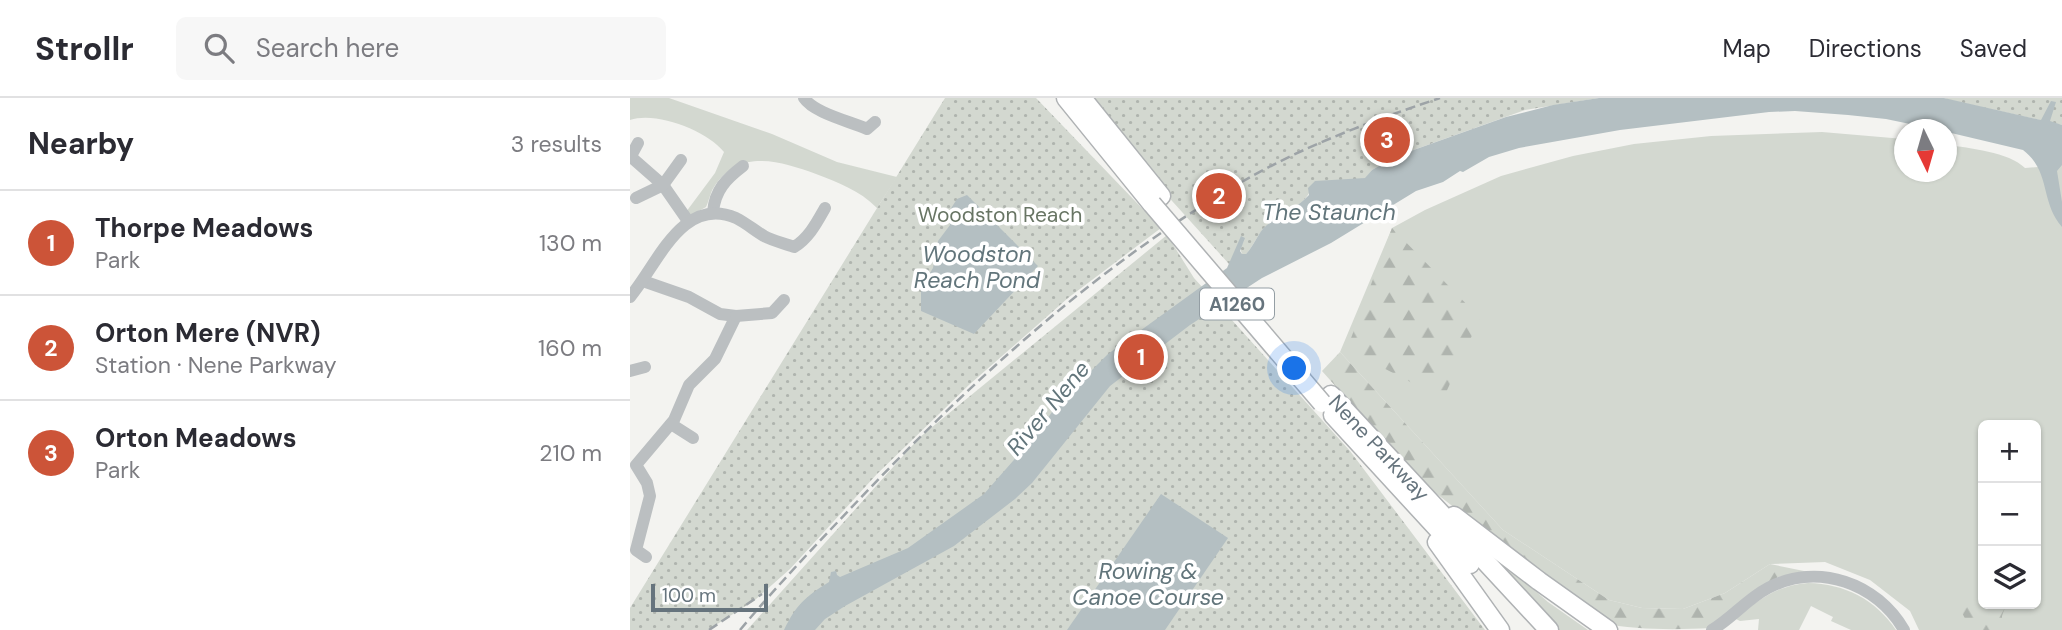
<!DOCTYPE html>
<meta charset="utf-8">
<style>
body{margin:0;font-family:"DM Sans",sans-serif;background:#f7f7f7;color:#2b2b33}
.controls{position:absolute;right:21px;bottom:21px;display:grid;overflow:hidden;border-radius:10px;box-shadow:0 2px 5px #0004}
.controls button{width:63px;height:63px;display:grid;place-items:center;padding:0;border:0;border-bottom:2px solid #e1e1e2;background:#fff;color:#2b2b33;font:35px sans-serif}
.compass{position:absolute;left:1264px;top:21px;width:63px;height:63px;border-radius:50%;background:#fff;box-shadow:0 2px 5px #0004;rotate:175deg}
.scale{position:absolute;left:21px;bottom:18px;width:117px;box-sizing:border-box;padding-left:7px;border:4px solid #66747d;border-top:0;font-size:19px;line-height:24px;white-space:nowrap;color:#66747d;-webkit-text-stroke:5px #fff;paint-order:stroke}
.you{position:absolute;left:665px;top:271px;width:24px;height:24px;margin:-18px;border:5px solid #fff;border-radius:50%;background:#1a73e8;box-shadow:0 0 0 10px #1a73e833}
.badge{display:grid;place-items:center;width:46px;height:46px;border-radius:50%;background:#cc5438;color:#fff;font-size:23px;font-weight:700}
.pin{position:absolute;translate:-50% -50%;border:4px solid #fff;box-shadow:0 2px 7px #0006}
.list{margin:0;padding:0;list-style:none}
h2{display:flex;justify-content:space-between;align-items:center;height:91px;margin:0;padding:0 28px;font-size:30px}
h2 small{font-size:23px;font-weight:400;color:#7c7c81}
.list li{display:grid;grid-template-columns:46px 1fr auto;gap:21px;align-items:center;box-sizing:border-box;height:105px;padding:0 28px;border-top:2px solid #e1e1e2}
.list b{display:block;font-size:26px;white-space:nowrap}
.list p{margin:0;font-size:23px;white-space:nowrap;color:#7c7c81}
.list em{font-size:23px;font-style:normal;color:#7c7c81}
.icon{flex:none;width:38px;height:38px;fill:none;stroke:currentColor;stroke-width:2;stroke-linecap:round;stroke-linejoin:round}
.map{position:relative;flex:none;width:1432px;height:532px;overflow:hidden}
header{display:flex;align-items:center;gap:42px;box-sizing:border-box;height:98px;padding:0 35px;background:#fff;border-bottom:2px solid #e1e1e2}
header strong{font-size:33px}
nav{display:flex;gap:38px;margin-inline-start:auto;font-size:24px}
.search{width:490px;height:63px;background:#f7f7f7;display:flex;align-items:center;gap:18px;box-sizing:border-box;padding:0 24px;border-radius:10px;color:#7c7c81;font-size:26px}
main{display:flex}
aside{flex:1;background:#fff}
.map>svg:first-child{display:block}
.grass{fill:#d3d8d0;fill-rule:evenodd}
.forest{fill:url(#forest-firs)}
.park{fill:url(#park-dots)}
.water{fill:#b4bfc2}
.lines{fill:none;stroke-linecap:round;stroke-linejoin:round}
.highway-casing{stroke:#afb2b4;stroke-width:21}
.minor{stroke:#bbbfc1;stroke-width:12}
.highway{stroke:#fff;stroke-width:18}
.rail{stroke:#9da3a7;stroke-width:2.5;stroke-dasharray:10 5;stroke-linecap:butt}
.highway-bridge-casing{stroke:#afb2b4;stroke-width:21;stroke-linecap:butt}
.highway-bridge{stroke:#fff;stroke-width:18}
.labels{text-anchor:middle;stroke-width:7;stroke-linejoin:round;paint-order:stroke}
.shield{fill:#fff;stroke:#949ea4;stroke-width:2}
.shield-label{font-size:19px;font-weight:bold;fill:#66747d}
.park-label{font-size:21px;fill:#687564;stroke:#fff}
.street-label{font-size:21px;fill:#66747d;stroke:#fff}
.water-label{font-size:23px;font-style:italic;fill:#62757b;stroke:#fff}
</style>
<header>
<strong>Strollr</strong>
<div class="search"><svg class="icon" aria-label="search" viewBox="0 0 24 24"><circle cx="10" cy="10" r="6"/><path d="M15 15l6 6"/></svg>Search here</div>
<nav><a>Map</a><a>Directions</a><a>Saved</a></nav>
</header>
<main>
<aside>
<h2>Nearby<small>3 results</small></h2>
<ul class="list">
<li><span class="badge">1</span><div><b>Thorpe Meadows</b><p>Park</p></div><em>130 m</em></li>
<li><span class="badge">2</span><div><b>Orton Mere (NVR)</b><p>Station · Nene Parkway</p></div><em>160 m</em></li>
<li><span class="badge">3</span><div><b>Orton Meadows</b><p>Park</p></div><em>210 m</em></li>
</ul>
</aside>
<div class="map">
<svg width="1432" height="532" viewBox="0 0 1432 532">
<defs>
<pattern id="forest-firs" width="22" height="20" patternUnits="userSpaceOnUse" patternTransform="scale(1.75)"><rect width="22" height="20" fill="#d3d8d0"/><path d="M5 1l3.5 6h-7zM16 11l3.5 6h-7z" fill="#afb4ae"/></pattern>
<pattern id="park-dots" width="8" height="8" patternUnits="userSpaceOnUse" patternTransform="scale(1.75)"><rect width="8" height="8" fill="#d3d8d0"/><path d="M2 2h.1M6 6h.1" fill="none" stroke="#afb4ae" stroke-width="1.8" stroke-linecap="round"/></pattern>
</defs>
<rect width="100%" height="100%" fill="#f3f3f0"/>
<!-- grass -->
<g class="grass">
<path d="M0 0H39L142 36 207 64 267 79 247 110C229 92 209 85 186 76 150 63 109 50 84 89 80 95 79 103 76 109L62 117 58 116 56 114 85 75 94 54C77 33 27 13 0 22Z"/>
<path d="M1192 34 1274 41V74H1316L1317 47C1339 50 1379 54 1395 70L1432 67V532H1289L1280 513 1240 482 1195 464 1140 466 1095 495 1053 511 1012 510 979 502 873 432 710 254 762 130 795 112 871 78 943 58 1004 46 1081 38ZM1353 327H1406V506H1353Z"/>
<path d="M820 418 918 504 958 532H926Z"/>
<path d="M1178 485C1215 486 1245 501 1266 532H1221L1201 523 1203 519 1181 508 1169 532H1128L1129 521 1110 523 1106 521C1129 501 1146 488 1178 485Z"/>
</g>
<!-- forest -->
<g class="forest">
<path d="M762 130 850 220 813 301 717 251Z"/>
<path d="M710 254 873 432 979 502 1012 510 1053 511 1095 495 1140 466 1179 474 1148 479 1080 530C1046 532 1005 532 972 525L789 382 692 273Z"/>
<path d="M1353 490V506H1376L1372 518V532H1341L1329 509Z"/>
</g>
<!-- park -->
<g class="park">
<path d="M315 0H406L531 130 438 200 340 286 247 376 160 471 125 502 78 532H0V510Z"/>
<path d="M463 0H969L895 12 764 59 742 72 736 80 680 92C677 106 648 119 637 128 628 134 624 148 616 156H612L610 150 615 141 599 166 515 73Z"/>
<path d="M1314 0H1432V27L1320 2Z"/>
<path d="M537 137 564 180 720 353 855 532H117L290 339Z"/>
</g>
<!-- water -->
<g class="water">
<path d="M969 0H1314L1411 22 1421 3 1426 4 1420 23 1432 27V67L1427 73 1432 104V129C1410 104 1421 73 1393 52L1317 34 1316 32 1304 31 1256 21 1218 17 1165 13 1139 14 990 32 889 50 859 59 833 74 830 73 813 84 786 93 701 145 632 180 560 227 480 288 402 385 385 401 324 448 215 508 195 521 185 532H154C166 507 175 499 199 484L201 474 206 473 207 477 210 479 278 450 354 396 405 338 427 307 478 256 597 170 611 138 615 140 610 153 612 156H616C624 148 628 134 637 127 650 117 667 110 679 97L678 90 685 83 735 80 742 72 764 59 876 19 923 7Z"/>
<path d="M337 97 408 168 344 236 291 213V190L303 170 308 143 320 127 318 115 327 101Z"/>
<path d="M531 396 598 440 535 532H437Z"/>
</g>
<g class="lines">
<!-- highway casing -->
<g class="highway-casing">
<g id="highway">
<path d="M436 0 522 106"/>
<path d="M452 0 531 98"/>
<path d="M701 297 919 532"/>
<path d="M703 317 840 466"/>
<path d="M824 418 909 483 978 532"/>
<path d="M807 444 870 532"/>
</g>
</g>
<!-- minor -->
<g class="minor">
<path d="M174 0C184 15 219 23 237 31L245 24"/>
<path d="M1 59 33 87 58 123"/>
<path d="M0 60 8 45"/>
<path d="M6 100 33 87 51 62"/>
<path d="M83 114C85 92 96 81 113 68"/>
<path d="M13 183 59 199 90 216 106 218 85 261 59 287 44 322 6 367 17 385 20 398 6 452 16 459"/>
<path d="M0 199C28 166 52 97 106 120 116 125 124 132 134 138 143 143 154 145 164 149 179 140 187 124 195 110"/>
<path d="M106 218 142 215 154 202"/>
<path d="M0 273 15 269"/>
<path d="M41 326 63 340"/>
<path d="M1082 532C1102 520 1117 501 1138 490 1188 464 1247 485 1274 532"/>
</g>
<!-- highway -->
<use href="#highway" class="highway"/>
<!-- rail -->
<g class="rail">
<path d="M79 532 132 496"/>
<path d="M110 532C145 490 183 450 221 410 340 284 472 162 624 77 682 45 747 21 810 0"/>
</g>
<!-- highway-bridge casing -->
<g class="highway-bridge-casing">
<path id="highway-bridge" d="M522 106 692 305"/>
</g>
<!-- highway-bridge -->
<use href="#highway-bridge" class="highway-bridge"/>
</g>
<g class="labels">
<!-- shield labels -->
<rect class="shield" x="570" y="190.5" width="74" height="31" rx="5"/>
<g class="shield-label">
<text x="607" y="213">A1260</text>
</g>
<!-- park labels -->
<g class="park-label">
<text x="370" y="124">Woodston Reach</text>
</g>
<!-- street labels -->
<g class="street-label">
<text transform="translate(749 350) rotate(47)" y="7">Nene Parkway</text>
</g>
<!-- water labels -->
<g class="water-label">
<text x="699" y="122">The Staunch</text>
<text x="347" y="164">Woodston<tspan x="347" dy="26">Reach Pond</tspan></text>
<text transform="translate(418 310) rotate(-50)" y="8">River Nene</text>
<text x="518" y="481">Rowing &amp;<tspan x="518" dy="26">Canoe Course</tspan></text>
</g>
</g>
</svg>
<div class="controls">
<button>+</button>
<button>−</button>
<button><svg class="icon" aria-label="layers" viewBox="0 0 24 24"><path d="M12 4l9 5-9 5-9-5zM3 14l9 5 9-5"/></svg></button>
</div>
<svg class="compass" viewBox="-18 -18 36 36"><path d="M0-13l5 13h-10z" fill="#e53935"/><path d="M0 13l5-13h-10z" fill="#7c7c81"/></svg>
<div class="scale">100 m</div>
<div class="you"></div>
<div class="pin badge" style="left:511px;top:259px">1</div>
<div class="pin badge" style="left:589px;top:98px">2</div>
<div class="pin badge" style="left:757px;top:42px">3</div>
</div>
</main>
